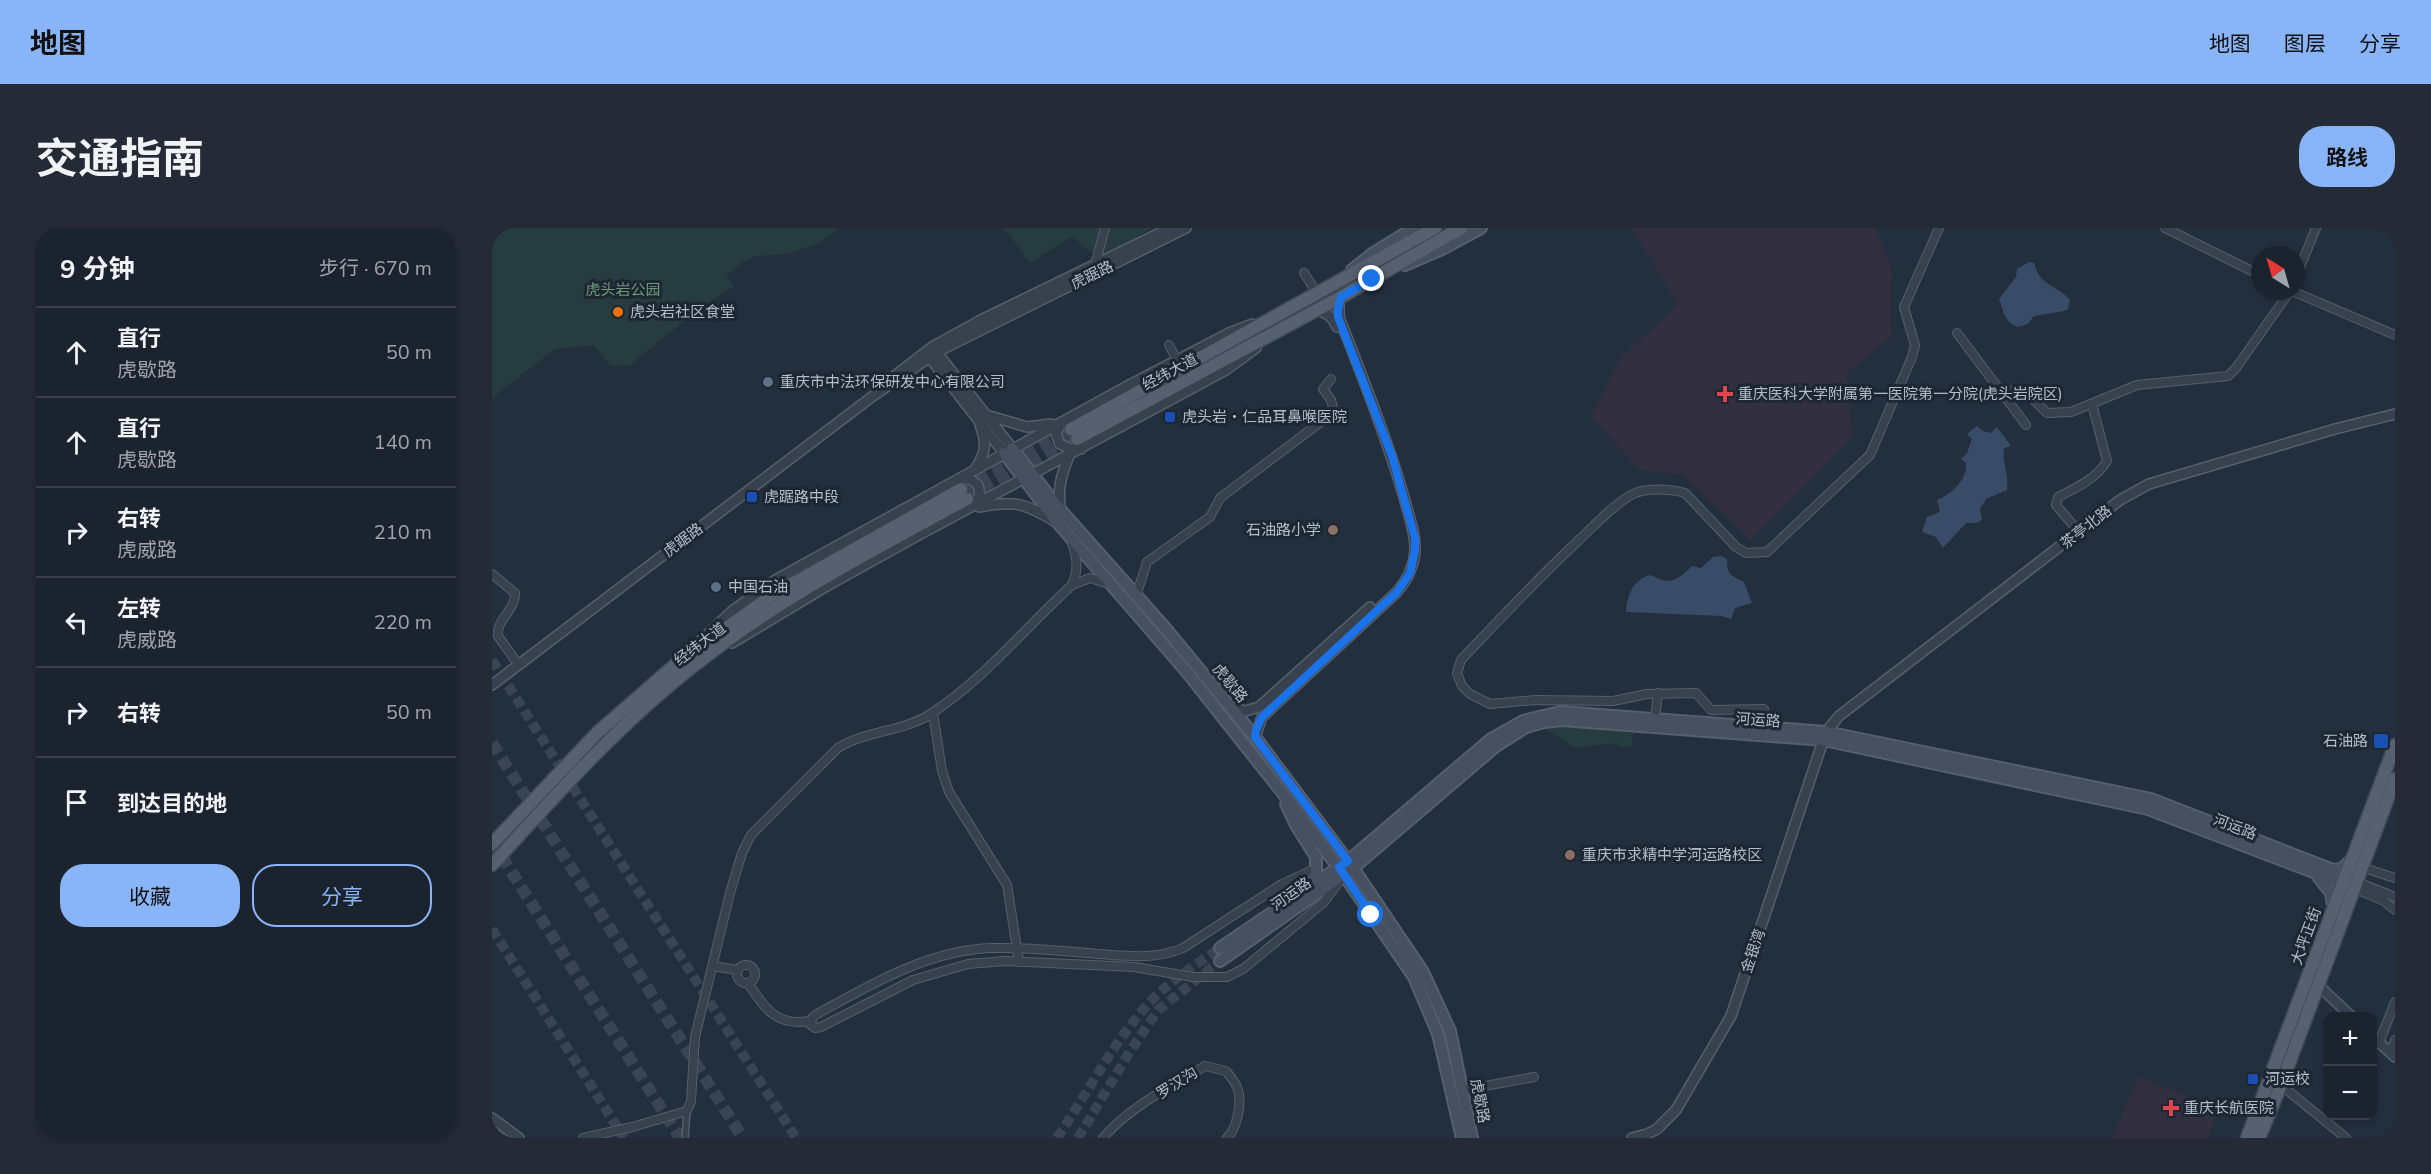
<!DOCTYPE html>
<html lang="zh">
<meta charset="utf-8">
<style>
body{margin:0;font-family:"Nunito Sans","Noto Sans SC",sans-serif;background:#242b36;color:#f1f3f6}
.controls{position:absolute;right:18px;bottom:18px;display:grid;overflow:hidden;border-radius:12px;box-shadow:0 3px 9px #0003}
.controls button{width:54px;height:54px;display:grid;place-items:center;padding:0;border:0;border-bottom:2px solid #39404a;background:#1b232e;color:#f1f3f6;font:30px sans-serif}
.compass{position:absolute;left:1759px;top:18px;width:54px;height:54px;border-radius:50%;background:#1b232e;box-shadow:0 3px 9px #0003;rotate:323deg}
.stop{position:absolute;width:18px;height:18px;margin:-14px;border:4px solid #1a73e8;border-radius:50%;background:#fff}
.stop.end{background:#1a73e8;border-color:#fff;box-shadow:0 2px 6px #0008}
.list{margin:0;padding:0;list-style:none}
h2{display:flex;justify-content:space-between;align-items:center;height:78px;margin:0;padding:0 24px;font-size:26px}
h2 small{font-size:20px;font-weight:400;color:#a0a4aa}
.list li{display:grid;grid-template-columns:39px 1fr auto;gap:18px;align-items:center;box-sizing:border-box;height:90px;padding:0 24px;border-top:2px solid #39404a}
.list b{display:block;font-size:22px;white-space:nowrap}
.list p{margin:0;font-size:20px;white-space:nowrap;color:#a0a4aa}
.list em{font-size:20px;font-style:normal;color:#a0a4aa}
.actions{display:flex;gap:12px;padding:18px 24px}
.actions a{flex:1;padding:14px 0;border:2px solid #8ab4f8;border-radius:24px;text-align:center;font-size:21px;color:#8ab4f8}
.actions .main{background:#8ab4f8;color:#111}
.icon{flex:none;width:33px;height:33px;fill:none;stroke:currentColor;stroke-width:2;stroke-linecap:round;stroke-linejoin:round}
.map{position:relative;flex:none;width:1903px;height:910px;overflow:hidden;border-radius:24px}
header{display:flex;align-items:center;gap:36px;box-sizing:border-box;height:84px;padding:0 30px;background:#8ab4f8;color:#111}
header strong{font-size:28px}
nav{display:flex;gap:33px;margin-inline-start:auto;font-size:21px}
.intro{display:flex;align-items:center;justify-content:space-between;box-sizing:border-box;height:144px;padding:0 36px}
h1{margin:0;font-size:42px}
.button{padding:15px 27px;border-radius:24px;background:#8ab4f8;color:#111;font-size:21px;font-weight:700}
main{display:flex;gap:36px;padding:0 36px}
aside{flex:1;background:#1b232e;border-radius:24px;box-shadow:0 3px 9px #0003}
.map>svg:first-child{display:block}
.medical{fill:#32303f}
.green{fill:#263c3f}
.water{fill:#394c67}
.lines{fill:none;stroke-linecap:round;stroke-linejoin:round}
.secondary-tunnel{stroke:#3a4453;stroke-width:10;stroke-dasharray:10 5;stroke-linecap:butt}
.primary-tunnel{stroke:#3a4453;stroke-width:12;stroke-dasharray:12 6;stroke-linecap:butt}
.trunk-tunnel{stroke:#3a4453;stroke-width:12;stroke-dasharray:12 6;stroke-linecap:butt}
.pedestrian-casing{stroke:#565f6c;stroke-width:8}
.minor-casing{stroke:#565f6c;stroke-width:10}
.tertiary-casing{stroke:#565f6c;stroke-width:12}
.secondary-casing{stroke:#565f6c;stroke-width:14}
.primary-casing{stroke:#414a57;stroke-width:15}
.pedestrian{stroke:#38414e;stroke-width:5}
.minor{stroke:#38414e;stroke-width:8}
.tertiary{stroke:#38414e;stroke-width:9}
.secondary{stroke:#465061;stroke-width:10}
.primary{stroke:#56606e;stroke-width:12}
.route{stroke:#1a73e8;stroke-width:8}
.food-dot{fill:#e8710a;stroke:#1d2633;stroke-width:2}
.service-dot{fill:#5c6f8a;stroke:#1d2633;stroke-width:2}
.health-dot{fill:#e0444e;stroke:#1d2633;stroke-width:2}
.transit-dot{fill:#1a4fb4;stroke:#1d2633;stroke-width:2}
.education-dot{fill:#8d6e63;stroke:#1d2633;stroke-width:2}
.labels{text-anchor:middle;stroke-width:6;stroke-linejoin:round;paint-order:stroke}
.street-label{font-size:15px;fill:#b4bcc9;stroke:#1d2633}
.park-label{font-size:15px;fill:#6b9a76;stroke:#1d2633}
.poi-label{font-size:15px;fill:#b4bcc9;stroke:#1d2633;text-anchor:start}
</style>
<header>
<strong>地图</strong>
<nav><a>地图</a><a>图层</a><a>分享</a></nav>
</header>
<div class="intro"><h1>交通指南</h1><a class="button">路线</a></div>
<main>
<aside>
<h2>9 分钟<small>步行 · 670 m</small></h2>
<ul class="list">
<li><svg class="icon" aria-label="ahead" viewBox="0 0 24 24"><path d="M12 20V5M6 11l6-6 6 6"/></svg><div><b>直行</b><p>虎歇路</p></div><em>50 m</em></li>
<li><svg class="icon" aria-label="ahead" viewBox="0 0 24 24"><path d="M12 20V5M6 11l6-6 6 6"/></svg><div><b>直行</b><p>虎歇路</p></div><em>140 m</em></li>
<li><svg class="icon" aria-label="right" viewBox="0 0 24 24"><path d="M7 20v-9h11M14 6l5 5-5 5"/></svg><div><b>右转</b><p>虎威路</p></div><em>210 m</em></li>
<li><svg class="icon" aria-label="left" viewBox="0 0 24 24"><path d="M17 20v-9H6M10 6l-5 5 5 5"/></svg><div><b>左转</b><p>虎威路</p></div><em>220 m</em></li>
<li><svg class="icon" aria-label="right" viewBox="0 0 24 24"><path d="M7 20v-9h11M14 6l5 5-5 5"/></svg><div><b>右转</b></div><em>50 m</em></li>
<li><svg class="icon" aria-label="arrive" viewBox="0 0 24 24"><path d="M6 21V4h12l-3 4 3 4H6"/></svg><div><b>到达目的地</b></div></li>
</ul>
<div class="actions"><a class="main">收藏</a><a>分享</a></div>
</aside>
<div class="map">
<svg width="1903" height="910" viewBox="0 0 1903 910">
<rect width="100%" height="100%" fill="#242f3e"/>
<!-- medical -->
<g class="medical">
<path d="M1140 0H1382L1400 39 1399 109 1354 145 1361 209 1259 312 1192 247 1148 242 1099 188 1130 129 1186 77Z"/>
<path d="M1646 849 1728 881 1715 910H1621Z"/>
</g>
<!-- green -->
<g class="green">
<path d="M0 0H347L325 16 295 26 265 28 252 33 234 48 242 58 203 84 138 137 119 139 102 117 63 121 0 170Z"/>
<path d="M512 0H659C646 8 618 29 603 25 594 23 587 14 581 8L538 35Z"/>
<path d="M1073 498 1142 503 1139 519H1126L1125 515 1083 520 1054 501Z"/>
</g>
<!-- water -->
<g class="water">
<path d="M1537 34 1542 35C1548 59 1566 57 1578 72L1576 81 1572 83 1542 88 1536 96 1526 99C1511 93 1513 85 1507 71L1524 49 1525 41Z"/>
<path d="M1485 198 1491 203 1499 205 1505 199 1519 218 1512 220C1510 235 1517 246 1515 262L1494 271 1488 281 1490 292 1484 295H1474L1451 320 1444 309 1430 304 1435 289 1448 284 1445 272C1460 266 1476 251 1474 235L1469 231 1475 225 1480 211 1475 206Z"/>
<path d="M1230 328 1235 331C1235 347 1238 347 1252 354L1260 375 1243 380 1239 391 1229 388 1134 384C1135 367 1142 350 1159 347 1177 358 1186 352 1200 338L1209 340 1221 329Z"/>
</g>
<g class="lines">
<!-- secondary-tunnel -->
<g class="secondary-tunnel">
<path d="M0 432 304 910"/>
<path d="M0 701 132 910"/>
<path d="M565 910C595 865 620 817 656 776 676 754 704 737 728 720"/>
<path d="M586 910 637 825 666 782 728 733"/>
</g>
<!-- primary-tunnel -->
<g class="primary-tunnel">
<path d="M469 261 579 201"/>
<path d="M475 271 585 211"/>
</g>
<!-- trunk-tunnel -->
<g class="trunk-tunnel">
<path d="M0 515 251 910"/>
<path d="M0 613 188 910"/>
</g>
<!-- pedestrian casing -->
<g class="pedestrian-casing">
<path id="pedestrian" d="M193 910 195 883"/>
</g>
<!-- minor casing -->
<g class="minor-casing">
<g id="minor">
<path d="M1673 0 1768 47"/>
<path d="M603 37 613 0"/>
<path d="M812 45 825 65"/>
<path d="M1804 49 1824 0"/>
<path d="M1800 63 1903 107"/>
<path d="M1465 105 1534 197"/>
<path d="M677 117 685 132"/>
<path d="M1506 162 1533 163 1555 185 1579 184 1645 157 1736 148 1744 140 1798 63"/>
<path d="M1587 304 1564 277 1566 269C1584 260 1604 251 1615 233L1600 176"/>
<path d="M580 315C585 331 587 341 580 357L598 350 617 356"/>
<path d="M0 346 23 365C24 382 4 391 6 408L26 436"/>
<path d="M644 368 655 334 718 289 728 270 842 184 839 172 831 161 839 151"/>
<path d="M1272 481 1219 482 1204 465 1155 466 1121 473 1043 472 998 476 978 466 970 458 965 445 969 432C1008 391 1046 350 1087 312 1103 297 1120 278 1139 267 1153 259 1178 261 1193 265L1244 319 1254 325 1275 324 1378 227 1420 129 1423 117 1412 79 1447 0"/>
<path d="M441 485 450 543 457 564 515 657 527 734"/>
<path d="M1163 490 1166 465"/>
<path d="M1869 639 1903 650"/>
<path d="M825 640 790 656 691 720C663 732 636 728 606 726 571 723 535 719 500 720 436 722 380 756 325 786L321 789 318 796 323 800 329 799 421 752 476 736 513 733 642 739 701 749H735L751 741 831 675 850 650"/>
<path d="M1863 653 1903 669"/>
<path d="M1861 660 1892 673 1903 682"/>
<circle cx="254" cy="746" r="9"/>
<path d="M220 738 246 742"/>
<path d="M256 755C272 780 285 799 318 793"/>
<path d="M1887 815 1903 774"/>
<path d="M1898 825 1903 812"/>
<path d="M1779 849 1854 910"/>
<path d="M971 862 1042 849"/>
<path d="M91 910 140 899 195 883 199 873 203 809 238 665 250 625 259 607 346 520C375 502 412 504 440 485 492 451 534 399 580 357"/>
<path d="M611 910C637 879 678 859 713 838L734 843C738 848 743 854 745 859 751 874 745 900 735 910"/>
</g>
</g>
<!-- tertiary casing -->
<g class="tertiary-casing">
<g id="tertiary">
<path d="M825 82C835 85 841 89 845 99"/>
<path d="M442 121 520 220"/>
<path d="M434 125 512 225"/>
<path d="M392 156 440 119 489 92 678 0"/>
<path d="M494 187 535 199 559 196"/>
<path d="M569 195 564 206 568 216 579 221H589"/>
<path d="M484 240C494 224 495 215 488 197"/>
<path d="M466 251H478L486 257 488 267 482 277"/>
<path d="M487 279C524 272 532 275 564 294"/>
<path d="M569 283C565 262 569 247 577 228"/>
<path d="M240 415 333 359 423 309 734 142 764 120"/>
<path d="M205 416 240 383 285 351 639 156 739 104 760 96"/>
<path d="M0 457 381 168 445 124 694 0"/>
<path d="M739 479 753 483 767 479 878 379"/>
<path d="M763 509 770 489 905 364C915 352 922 339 923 323 924 305 916 286 912 269 894 208 870 148 847 89V75L849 69"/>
<path d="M1826 757 1859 788"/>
<path d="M1880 808 1903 829"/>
<path d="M0 890 27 910"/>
<path d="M0 905 7 910"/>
<path d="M1140 910 1155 906 1165 901 1184 882 1239 788 1334 504 1347 488 1628 272 1657 256 1843 201 1903 186"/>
</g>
</g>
<!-- secondary casing -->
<g class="secondary-casing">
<g id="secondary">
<path d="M913 37 950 21 989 0"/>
<path d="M860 42 880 26 922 0"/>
<path d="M520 220 565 278 674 401 763 509 861 640 931 744 958 803 980 910"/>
<path d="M512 225 565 294 694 443 790 564 852 647 922 749 946 806 970 910"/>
<path d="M794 576 804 597 824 629V645L817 658"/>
<path d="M1827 650 1839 665 1841 677"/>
<path d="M728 720 856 633 999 511 1031 493 1068 484 1334 504 1659 571 1841 642 1850 641 1857 634"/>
<path d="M728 733 861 640 1004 518 1034 499 1052 494 1070 492 1332 512 1656 581 1858 658"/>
</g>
</g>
<!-- primary casing -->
<g class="primary-casing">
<g id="primary">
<path d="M579 201 943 0"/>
<path d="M585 211 849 69 969 0"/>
<path d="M0 616 105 505 184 436 279 368 469 261"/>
<path d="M0 637C63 568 126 497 200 439 286 371 379 323 475 271"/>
<path d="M1755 910 1903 517"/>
<path d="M1767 910 1789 857 1903 551"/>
</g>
</g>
<!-- pedestrian -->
<use href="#pedestrian" class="pedestrian"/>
<!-- minor -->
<use href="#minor" class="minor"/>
<!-- tertiary -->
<use href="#tertiary" class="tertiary"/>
<!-- secondary -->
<use href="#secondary" class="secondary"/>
<!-- primary -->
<use href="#primary" class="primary"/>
</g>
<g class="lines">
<!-- route -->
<path class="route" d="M879 687 847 639 856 633 763 509 764 502 770 489 905 364 918 345 923 323V310L900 228 846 89V81L849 69 880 51"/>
</g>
<!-- markers -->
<circle class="food-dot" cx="126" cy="84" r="6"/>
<g class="service-dot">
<circle cx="276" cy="154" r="6"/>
<circle cx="224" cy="359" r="6"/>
</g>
<g class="health-dot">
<path d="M1230 157h6v6h6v6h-6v6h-6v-6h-6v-6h6z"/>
<path d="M1676 871h6v6h6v6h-6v6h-6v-6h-6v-6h6z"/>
</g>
<g class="transit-dot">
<rect x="672" y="183" width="12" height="12" rx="3"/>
<rect x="254" y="263" width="12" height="12" rx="3"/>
<rect x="1881" y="505" width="16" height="16" rx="3"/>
<rect x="1755" y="845" width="12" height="12" rx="3"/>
</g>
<g class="education-dot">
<circle cx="841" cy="302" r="6"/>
<circle cx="1078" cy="627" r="6"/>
</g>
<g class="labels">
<!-- street labels -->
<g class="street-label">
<text transform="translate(600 47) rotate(-26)" y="5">虎踞路</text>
<text transform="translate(678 144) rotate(-28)" y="5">经纬大道</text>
<text transform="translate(1594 299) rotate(-38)" y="5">茶亭北路</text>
<text transform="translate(191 312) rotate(-37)" y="5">虎踞路</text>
<text transform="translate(208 416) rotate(-37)" y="5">经纬大道</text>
<text transform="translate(738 455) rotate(50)" y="5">虎歇路</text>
<text transform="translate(1266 492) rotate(4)" y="5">河运路</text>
<text transform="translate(1743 599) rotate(21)" y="5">河运路</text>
<text transform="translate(799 666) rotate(-35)" y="5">河运路</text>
<text transform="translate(1814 708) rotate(-70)" y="5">大坪正街</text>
<text transform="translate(1261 723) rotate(-71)" y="5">金银湾</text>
<text transform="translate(685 855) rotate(-32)" y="5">罗汉沟</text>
<text transform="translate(988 873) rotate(79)" y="5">虎歇路</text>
</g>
<!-- park labels -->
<g class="park-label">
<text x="131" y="67">虎头岩公园</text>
</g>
<!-- poi labels -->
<g class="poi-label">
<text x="138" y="89">虎头岩社区食堂</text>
<text x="288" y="159">重庆市中法环保研发中心有限公司</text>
<text x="1246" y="171">重庆医科大学附属第一医院第一分院(虎头岩院区)</text>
<text x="690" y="194">虎头岩‧仁品耳鼻喉医院</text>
<text x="272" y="274">虎踞路中段</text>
<text x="829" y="307" text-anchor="end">石油路小学</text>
<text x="236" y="364">中国石油</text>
<text x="1876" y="518" text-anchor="end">石油路</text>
<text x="1090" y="632">重庆市求精中学河运路校区</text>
<text x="1773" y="856">河运校</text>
<text x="1692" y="885">重庆长航医院</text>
</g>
</g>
</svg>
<div class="controls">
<button>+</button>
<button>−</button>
</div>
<svg class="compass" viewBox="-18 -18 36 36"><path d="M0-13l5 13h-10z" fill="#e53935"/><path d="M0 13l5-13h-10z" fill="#a0a4aa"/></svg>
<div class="stop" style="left:879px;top:687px"></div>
<div class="stop end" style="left:880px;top:51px"></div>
</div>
</main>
